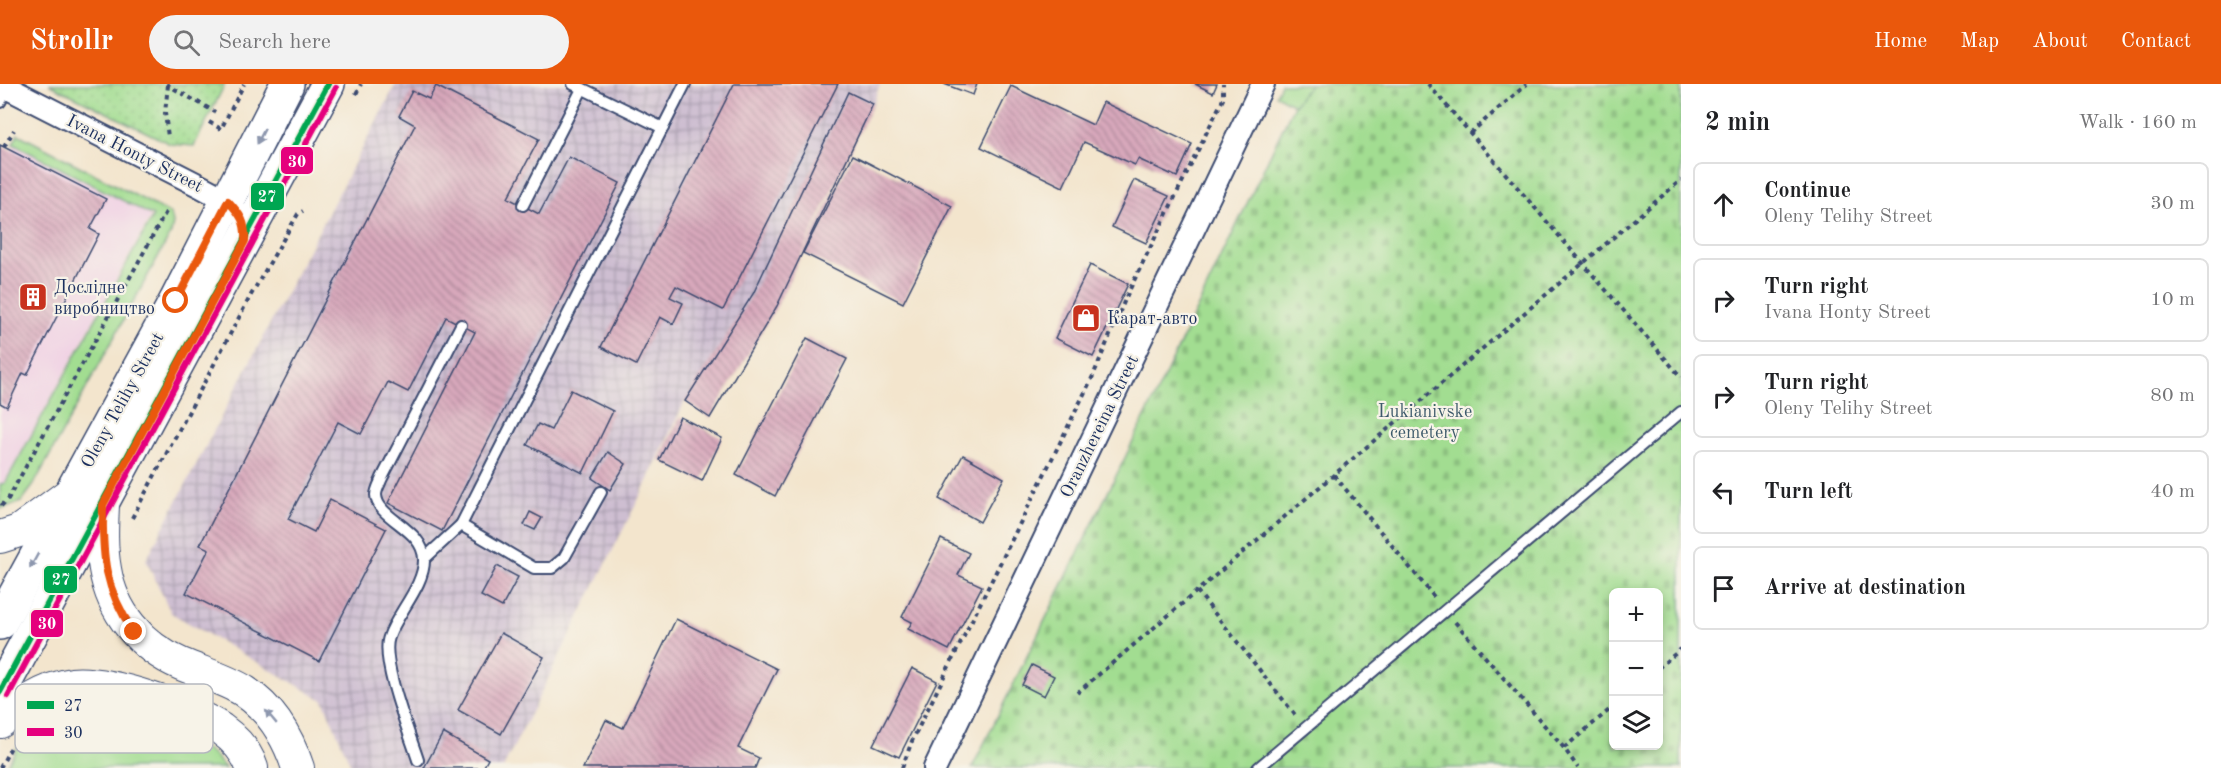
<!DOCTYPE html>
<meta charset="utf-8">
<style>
body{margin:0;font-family:"Old Standard TT",serif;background:#f2f2f2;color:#202124}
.controls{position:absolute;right:18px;bottom:18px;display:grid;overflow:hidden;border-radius:9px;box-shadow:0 3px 9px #0003}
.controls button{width:54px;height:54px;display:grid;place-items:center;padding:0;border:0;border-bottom:2px solid #e0e0e0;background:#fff;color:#202124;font:30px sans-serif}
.stop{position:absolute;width:18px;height:18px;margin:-14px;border:4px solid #ea580c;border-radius:50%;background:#fff}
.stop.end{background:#ea580c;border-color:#fff;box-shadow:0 2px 6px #0008}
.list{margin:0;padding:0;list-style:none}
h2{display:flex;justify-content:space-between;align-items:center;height:78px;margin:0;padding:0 24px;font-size:26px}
h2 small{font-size:20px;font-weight:400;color:#757577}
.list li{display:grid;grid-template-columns:39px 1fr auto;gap:18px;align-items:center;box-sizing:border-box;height:84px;margin:0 12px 12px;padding:0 12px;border:2px solid #e0e0e0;border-radius:9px}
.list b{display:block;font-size:22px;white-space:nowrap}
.list p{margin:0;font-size:20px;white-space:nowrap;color:#757577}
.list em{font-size:20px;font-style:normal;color:#757577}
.icon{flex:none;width:33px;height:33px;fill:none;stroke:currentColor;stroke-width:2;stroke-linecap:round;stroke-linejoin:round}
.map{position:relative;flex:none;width:1681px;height:684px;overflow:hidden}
header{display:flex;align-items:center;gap:36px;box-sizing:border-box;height:84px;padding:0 30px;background:#ea580c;color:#fff}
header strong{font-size:28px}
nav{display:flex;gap:33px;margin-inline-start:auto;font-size:21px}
.search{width:420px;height:54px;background:#f2f2f2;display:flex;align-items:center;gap:15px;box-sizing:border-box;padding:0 21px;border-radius:33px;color:#757577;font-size:22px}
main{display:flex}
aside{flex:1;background:#fff}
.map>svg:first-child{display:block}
.built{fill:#f0d0e4}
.industrial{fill:url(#industrial-grid)}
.grass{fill:#a2dd91;stroke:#5e8678;stroke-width:1.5}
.cemetery{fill:url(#cemetery-stones);stroke:#5e8678;stroke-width:1.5;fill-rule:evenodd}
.park{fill:url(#park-dots);stroke:#5e8678;stroke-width:1.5}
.building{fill:url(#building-back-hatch)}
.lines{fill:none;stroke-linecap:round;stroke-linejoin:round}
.lane-casing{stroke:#3b4a6f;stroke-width:14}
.street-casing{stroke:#3b4a6f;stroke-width:26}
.secondary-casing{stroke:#3b4a6f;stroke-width:34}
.primary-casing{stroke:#3b4a6f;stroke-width:36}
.path{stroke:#3b4a6f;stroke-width:4;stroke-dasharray:4.5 4.5;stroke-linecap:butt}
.lane{stroke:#fff;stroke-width:10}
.street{stroke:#fff;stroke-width:22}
.secondary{stroke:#fff;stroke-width:32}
.primary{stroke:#fff;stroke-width:33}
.bus-1-casing{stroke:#f7f3e8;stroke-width:10}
.bus-2-casing{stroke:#f7f3e8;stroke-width:10}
.bus-1{stroke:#00a651;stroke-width:6}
.bus-2{stroke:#e5007d;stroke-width:6}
.oneway{fill:#8d97ae}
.route{stroke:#ea580c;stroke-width:8}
.labels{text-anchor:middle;stroke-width:4.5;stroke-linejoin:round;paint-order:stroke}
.street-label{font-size:18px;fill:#1b2f5e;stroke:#f7f3e8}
.poi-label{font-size:18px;fill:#1b2f5e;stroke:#f7f3e8;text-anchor:start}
.park-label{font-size:18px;fill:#3d5a6b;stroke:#f7f3e8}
.key{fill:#f7f3e8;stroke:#b5b8bf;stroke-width:1.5}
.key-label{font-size:16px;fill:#1b2f5e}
.line-badge{stroke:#f7f3e8;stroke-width:2}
.badge-label{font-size:16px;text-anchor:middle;font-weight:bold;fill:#fff}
</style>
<header>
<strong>Strollr</strong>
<div class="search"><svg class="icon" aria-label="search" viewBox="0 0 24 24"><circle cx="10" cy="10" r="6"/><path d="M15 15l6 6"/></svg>Search here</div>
<nav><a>Home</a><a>Map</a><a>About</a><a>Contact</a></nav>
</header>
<main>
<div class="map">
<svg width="1681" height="684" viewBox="0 0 1681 684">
<defs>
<pattern id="industrial-grid" width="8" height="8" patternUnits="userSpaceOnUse" patternTransform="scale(1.5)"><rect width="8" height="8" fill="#cebed1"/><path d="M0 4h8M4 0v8" fill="none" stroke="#a69bad"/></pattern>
<pattern id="cemetery-stones" width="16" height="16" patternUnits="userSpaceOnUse" patternTransform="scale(1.5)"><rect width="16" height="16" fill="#a2dd91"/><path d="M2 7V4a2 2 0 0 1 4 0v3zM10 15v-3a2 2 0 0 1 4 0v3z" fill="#8bbe7f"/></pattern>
<pattern id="park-dots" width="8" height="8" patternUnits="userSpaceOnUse" patternTransform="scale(1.5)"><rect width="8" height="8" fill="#a2dd91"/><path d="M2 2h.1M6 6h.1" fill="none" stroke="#8bbe7f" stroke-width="1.8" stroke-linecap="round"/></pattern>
<pattern id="building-back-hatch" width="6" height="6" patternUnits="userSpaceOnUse" patternTransform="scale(1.5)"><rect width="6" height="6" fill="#d8a8bb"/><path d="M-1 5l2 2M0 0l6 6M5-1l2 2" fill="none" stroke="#ae899b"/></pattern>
</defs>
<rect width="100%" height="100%" fill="#f7f3e8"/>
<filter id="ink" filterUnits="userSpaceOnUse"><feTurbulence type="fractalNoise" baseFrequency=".0167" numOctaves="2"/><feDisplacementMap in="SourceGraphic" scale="12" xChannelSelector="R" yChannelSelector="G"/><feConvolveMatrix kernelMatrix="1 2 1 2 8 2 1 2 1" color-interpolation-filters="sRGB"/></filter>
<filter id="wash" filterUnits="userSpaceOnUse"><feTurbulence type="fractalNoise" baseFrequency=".008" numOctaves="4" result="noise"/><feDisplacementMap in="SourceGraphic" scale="24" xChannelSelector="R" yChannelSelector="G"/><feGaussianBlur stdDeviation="1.35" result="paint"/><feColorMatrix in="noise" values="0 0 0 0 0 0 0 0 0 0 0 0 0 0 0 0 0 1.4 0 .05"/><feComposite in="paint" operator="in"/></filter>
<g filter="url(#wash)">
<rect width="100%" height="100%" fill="#f3e5cd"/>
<!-- built -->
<path class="built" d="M0 61 11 67 14 61 151 132 4 399 0 400Z"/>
<!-- industrial -->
<path class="industrial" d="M396 0H880L873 20 848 8 753 210 685 317 641 410 503 684H352L323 616 171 529 146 476Z"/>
<!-- grass -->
<g class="grass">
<path d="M1281 0H1310L1294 21 1276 11Z"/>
<path d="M18 50 171 130 173 139 171 149 33 402 21 418 0 425V400L5 399 153 132 13 60Z"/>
<path d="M89 624C123 629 180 647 209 667 215 671 220 678 225 684H6C27 641 40 628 89 624Z"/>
</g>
<!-- cemetery -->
<path class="cemetery" d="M1310 0H1681V684H972L1150 323 1294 21ZM1614 508H1658V662H1614Z"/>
<!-- park -->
<path class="park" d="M49 0H225L194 62 170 60Z"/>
<g id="blocks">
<!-- building -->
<g class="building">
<path d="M734 0H838L723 226 676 202 670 213 683 219 673 240 660 233 636 281 601 263Z"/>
<path d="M944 0H977L973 11Z"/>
<path d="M1195 0H1217L1213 9Z"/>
<path d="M436 2 539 55 508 114 539 130 569 73 620 99 442 447 388 419 475 248 446 233 408 308 388 298 361 350 338 338 288 435 314 448 330 416 386 445 319 577 186 509 209 465 200 461 415 41 399 32 412 7 429 15Z"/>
<path d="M1011 2 1093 41 1103 18 1192 60 1177 93 1138 75 1135 81 1084 58 1063 103 981 63Z"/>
<path d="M848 8 873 20 777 222 710 334 685 317 753 210Z"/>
<path d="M0 61 106 115 90 145 99 150 27 291 23 289 7 323 0 319Z"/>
<path d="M853 71 952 122 903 219 803 169Z"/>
<path d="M1134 96 1169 112 1146 159 1112 143Z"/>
<path d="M1090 181 1128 200 1093 273 1055 254Z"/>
<path d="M807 254 847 275 775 412 736 391Z"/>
<path d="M571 306 613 327 583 389 527 361 538 340 551 346Z"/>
<path d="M680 333 722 354 702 397 659 376Z"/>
<path d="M608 368 626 380 610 406 592 394Z"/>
<path d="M963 371 1004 394 980 438 939 415Z"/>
<path d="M530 428 542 434 535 446 524 441Z"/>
<path d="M941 455 969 469 958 491 982 502 949 566 908 545 912 538 902 533Z"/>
<path d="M497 482 518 493 502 523 481 512Z"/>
<path d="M676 535 777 585 738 664 759 674 755 684H583L606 636 623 644Z"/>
<path d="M501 549 544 573 501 650 458 626Z"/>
<path d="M1032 581 1054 592 1044 612 1022 601Z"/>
<path d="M912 584 937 597 899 673 873 661Z"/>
<path d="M443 649 488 675 483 684H424Z"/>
</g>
</g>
</g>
<g filter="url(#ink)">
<use href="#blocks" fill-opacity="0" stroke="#3b4a6f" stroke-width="1.5"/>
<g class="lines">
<!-- lane casing -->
<g class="lane-casing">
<g id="lane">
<path d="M573 0 663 44"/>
<path d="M0 18 8 4"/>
<path d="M523 121 582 5"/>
<path d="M461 441 685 0"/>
<path d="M424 475 461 441 534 484H552L564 474 601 408"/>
<path d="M418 676C410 651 380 576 389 553 397 529 425 501 424 475 423 444 377 435 376 411 376 406 380 399 382 394L461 241"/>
<path d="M1258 684 1681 328"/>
</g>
</g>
<!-- street casing -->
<g class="street-casing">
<g id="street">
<path d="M0 0 200 102 228 117 236 126"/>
<path d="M935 684 1263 0"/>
</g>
</g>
<!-- secondary casing -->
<g class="secondary-casing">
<g id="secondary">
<path d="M103 421C102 442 101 464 105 485 112 528 141 563 181 580 202 589 225 595 244 607 271 625 288 653 298 684"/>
<path d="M0 453 19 447 72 408"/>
<path d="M0 638C22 621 44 604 72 600 108 596 191 625 221 645 235 655 247 668 252 684"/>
</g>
</g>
<!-- primary casing -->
<g class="primary-casing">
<g id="primary">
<path d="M0 539 176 217 287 0"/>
<path d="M0 608 328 0"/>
</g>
</g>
<!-- path -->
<g class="path">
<path d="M166 0 215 28"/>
<path d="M1428 0 1681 293"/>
<path d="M168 1 165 29 168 53"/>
<path d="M356 10 361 0"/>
<path d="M209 38 221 45 244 0"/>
<path d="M1470 49 1527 0"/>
<path d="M4 63 14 46"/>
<path d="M1334 391 1435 514"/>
<path d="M1 422 8 415 167 126"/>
<path d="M132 434 251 211 298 130 303 127"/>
<path d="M1197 507 1296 632"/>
<path d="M1455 538 1564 664 1578 684"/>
<path d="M1658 584 1681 565"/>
<path d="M1077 609 1681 96"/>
<path d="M1564 664 1614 622"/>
<path d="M0 684 11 663"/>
<path d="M902 684 912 657 1093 292 1126 213 1223 15V0"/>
</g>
<!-- lane -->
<use href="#lane" class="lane"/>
<!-- street -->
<use href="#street" class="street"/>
<!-- secondary -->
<use href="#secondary" class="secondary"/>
<!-- primary -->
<use href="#primary" class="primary"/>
<!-- bus-1 casing -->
<g class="bus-1-casing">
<path id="bus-1" d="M0 608 328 0"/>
</g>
<!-- bus-2 casing -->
<g class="bus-2-casing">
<path id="bus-2" d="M8 612 336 4"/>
</g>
<!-- bus-1 -->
<use href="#bus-1" class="bus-1"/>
<!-- bus-2 -->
<use href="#bus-2" class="bus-2"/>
</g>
<!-- one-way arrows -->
<defs><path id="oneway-solid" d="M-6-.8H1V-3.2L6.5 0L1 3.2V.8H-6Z" transform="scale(1.5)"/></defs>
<g class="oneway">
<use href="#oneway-solid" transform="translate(261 52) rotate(117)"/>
<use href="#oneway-solid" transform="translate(34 477) rotate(119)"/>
<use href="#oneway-solid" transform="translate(271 633) rotate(-130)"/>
</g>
</g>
<g class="lines" filter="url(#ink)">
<!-- route -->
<path class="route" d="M134 548C104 505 102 472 103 421L245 157C246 138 241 131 228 117L176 217"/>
</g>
<!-- icons -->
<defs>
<g id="building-square" transform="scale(1.5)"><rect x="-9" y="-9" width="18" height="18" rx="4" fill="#c8321e" stroke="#f7f3e8"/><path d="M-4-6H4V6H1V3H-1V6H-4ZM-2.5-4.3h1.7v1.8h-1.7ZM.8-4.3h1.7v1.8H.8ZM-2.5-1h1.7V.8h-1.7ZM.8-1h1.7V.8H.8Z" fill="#fff"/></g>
<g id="shop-square" transform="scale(1.5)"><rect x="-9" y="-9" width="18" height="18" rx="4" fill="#c8321e" stroke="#f7f3e8"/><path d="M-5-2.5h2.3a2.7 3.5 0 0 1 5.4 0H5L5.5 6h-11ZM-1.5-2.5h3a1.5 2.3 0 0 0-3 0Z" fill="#fff"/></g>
</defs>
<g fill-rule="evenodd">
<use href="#building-square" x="33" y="213"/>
<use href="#shop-square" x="1086" y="234"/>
</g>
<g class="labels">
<!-- street labels -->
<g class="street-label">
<text transform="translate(135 69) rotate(27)" y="6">Ivana Honty Street</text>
<text transform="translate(122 316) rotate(-61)" y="6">Oleny Telihy Street</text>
<text transform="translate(1099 342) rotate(-64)" y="6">Oranzhereina Street</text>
</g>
<!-- poi labels -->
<g class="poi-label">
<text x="54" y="209">Дослідне<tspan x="54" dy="21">виробництво</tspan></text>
<text x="1107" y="240">Карат-авто</text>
</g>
<!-- park labels -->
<g class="park-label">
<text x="1425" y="333">Lukianivske<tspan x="1425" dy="21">cemetery</tspan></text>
</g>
</g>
<!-- legend -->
<rect x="15" y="600" width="198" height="69" rx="9" class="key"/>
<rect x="27" y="617" width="27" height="8" fill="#00a651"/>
<rect x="27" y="644" width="27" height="8" fill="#e5007d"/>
<g class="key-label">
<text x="64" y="627">27</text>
<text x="64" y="654">30</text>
</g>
<g class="line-badge">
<rect x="280" y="62" width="34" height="29" rx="6" fill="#e5007d"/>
<rect x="250" y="98" width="35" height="29" rx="6" fill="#00a651"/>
<rect x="43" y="481" width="35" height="29" rx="6" fill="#00a651"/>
<rect x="30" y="525" width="34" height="29" rx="6" fill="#e5007d"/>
</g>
<g class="badge-label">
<text x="297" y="83">30</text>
<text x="267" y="118">27</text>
<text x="61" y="501">27</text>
<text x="47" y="545">30</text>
</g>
</svg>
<div class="controls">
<button>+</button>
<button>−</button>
<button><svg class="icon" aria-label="layers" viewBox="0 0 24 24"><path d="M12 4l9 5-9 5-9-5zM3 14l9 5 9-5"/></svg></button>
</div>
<div class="stop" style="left:176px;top:217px"></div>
<div class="stop end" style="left:134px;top:548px"></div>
</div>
<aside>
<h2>2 min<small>Walk · 160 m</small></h2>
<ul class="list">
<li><svg class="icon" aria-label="ahead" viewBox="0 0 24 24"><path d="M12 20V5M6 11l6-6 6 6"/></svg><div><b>Continue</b><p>Oleny Telihy Street</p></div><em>30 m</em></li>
<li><svg class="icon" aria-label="right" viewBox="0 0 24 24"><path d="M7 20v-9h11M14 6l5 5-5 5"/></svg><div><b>Turn right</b><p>Ivana Honty Street</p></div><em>10 m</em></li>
<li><svg class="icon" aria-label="right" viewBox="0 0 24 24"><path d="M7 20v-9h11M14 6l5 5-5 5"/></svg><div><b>Turn right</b><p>Oleny Telihy Street</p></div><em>80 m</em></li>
<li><svg class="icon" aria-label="left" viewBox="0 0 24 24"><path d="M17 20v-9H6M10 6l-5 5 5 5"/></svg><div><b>Turn left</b></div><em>40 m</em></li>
<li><svg class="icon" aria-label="arrive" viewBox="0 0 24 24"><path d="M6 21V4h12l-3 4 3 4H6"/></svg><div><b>Arrive at destination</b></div></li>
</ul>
</aside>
</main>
